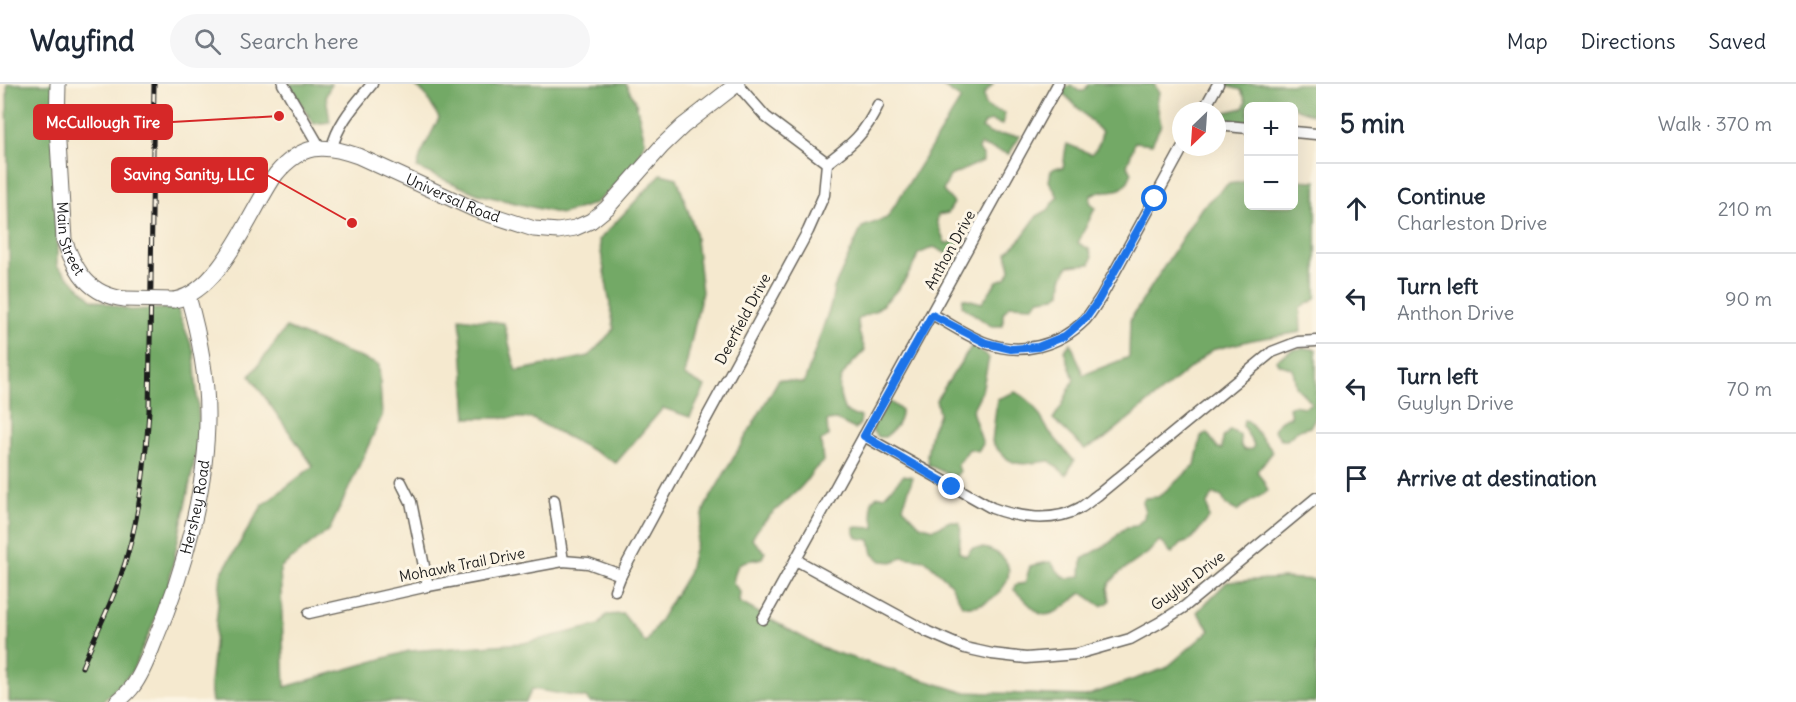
<!DOCTYPE html>
<meta charset="utf-8">
<style>
body{margin:0;font-family:Delius,sans-serif;background:#f6f6f7;color:#1f2937}
.controls{position:absolute;right:18px;top:18px;display:grid;overflow:hidden;border-radius:9px;box-shadow:0 6px 24px #0002}
.controls button{width:54px;height:54px;display:grid;place-items:center;padding:0;border:0;border-bottom:2px solid #e0e1e3;background:#fff;color:#1f2937;font:30px sans-serif}
.compass{position:absolute;left:1172px;top:18px;width:54px;height:54px;border-radius:50%;background:#fff;box-shadow:0 6px 24px #0002;rotate:205deg}
.stop{position:absolute;width:18px;height:18px;margin:-14px;border:4px solid #1a73e8;border-radius:50%;background:#fff}
.stop.end{background:#1a73e8;border-color:#fff;box-shadow:0 2px 6px #0008}
.list{margin:0;padding:0;list-style:none}
h2{display:flex;justify-content:space-between;align-items:center;height:78px;margin:0;padding:0 24px;font-size:26px}
h2 small{font-size:20px;font-weight:400;color:#747a83}
.list li{display:grid;grid-template-columns:39px 1fr auto;gap:18px;align-items:center;box-sizing:border-box;height:90px;padding:0 24px;border-top:2px solid #e0e1e3}
.list b{display:block;font-size:22px;white-space:nowrap}
.list p{margin:0;font-size:20px;white-space:nowrap;color:#747a83}
.list em{font-size:20px;font-style:normal;color:#747a83}
.icon{flex:none;width:33px;height:33px;fill:none;stroke:currentColor;stroke-width:2;stroke-linecap:round;stroke-linejoin:round}
.map{position:relative;flex:none;width:1316px;height:618px;overflow:hidden}
header{display:flex;align-items:center;gap:36px;box-sizing:border-box;height:84px;padding:0 30px;background:#fff;border-bottom:2px solid #e0e1e3}
header strong{font-size:28px}
nav{display:flex;gap:33px;margin-inline-start:auto;font-size:21px}
.search{width:420px;height:54px;background:#f6f6f7;display:flex;align-items:center;gap:15px;box-sizing:border-box;padding:0 21px;border-radius:33px;color:#747a83;font-size:22px}
main{display:flex}
aside{flex:1;background:#fff}
.map>svg:first-child{display:block}
.forest{fill:#73a966;stroke:#486241;stroke-width:1.5}
.lines{fill:none;stroke-linecap:round;stroke-linejoin:round}
.street-casing{stroke:#68645b;stroke-width:13}
.secondary-casing{stroke:#68645b;stroke-width:17}
.street{stroke:#fff;stroke-width:10}
.secondary{stroke:#fff;stroke-width:15}
.rail-casing{stroke:#1c1c1c;stroke-width:5}
.rail{stroke:#fcf5e5;stroke-width:3;stroke-dasharray:9;stroke-linecap:butt}
.secondary-bridge-casing{stroke:#68645b;stroke-width:17;stroke-linecap:butt}
.secondary-bridge{stroke:#fff;stroke-width:15}
.route{stroke:#1a73e8;stroke-width:8}
.labels{text-anchor:middle;stroke-width:6;stroke-linejoin:round;paint-order:stroke}
.street-label{font-size:15px;fill:#1c1c1c;stroke:#fcf5e5}
.leader{fill:none;stroke:#d62828;stroke-width:2}
.callout-dot{fill:#d62828;stroke:#fcf5e5;stroke-width:2}
.callout{fill:#d62828;stroke:#d62828;stroke-width:2}
.callout-label{font-size:16px;text-anchor:middle;font-weight:bold;fill:#fff}
</style>
<header>
<strong>Wayfind</strong>
<div class="search"><svg class="icon" aria-label="search" viewBox="0 0 24 24"><circle cx="10" cy="10" r="6"/><path d="M15 15l6 6"/></svg>Search here</div>
<nav><a>Map</a><a>Directions</a><a>Saved</a></nav>
</header>
<main>
<div class="map">
<svg width="1316" height="618" viewBox="0 0 1316 618">
<rect width="100%" height="100%" fill="#fcf5e5"/>
<filter id="ink" filterUnits="userSpaceOnUse"><feTurbulence type="fractalNoise" baseFrequency=".0167" numOctaves="2"/><feDisplacementMap in="SourceGraphic" scale="12" xChannelSelector="R" yChannelSelector="G"/><feConvolveMatrix kernelMatrix="1 2 1 2 8 2 1 2 1" color-interpolation-filters="sRGB"/></filter>
<filter id="wash" filterUnits="userSpaceOnUse"><feTurbulence type="fractalNoise" baseFrequency=".008" numOctaves="4" result="noise"/><feDisplacementMap in="SourceGraphic" scale="24" xChannelSelector="R" yChannelSelector="G"/><feGaussianBlur stdDeviation="1.35" result="paint"/><feColorMatrix in="noise" values="0 0 0 0 0 0 0 0 0 0 0 0 0 0 0 0 0 1.4 0 .05"/><feComposite in="paint" operator="in"/></filter>
<g filter="url(#wash)">
<rect width="100%" height="100%" fill="#f5e9cf"/>
<!-- forest -->
<g class="forest">
<path d="M7 0H59L57 182 92 215 130 226 177 224 194 268 200 351 167 508 132 588 102 618H9L10 243Z"/>
<path d="M288 0H331L326 12 330 38 314 40Z"/>
<path d="M413 0H626L636 19 645 57 632 88 594 120 561 130 478 110 417 84 421 70 439 34 425 10Z"/>
<path d="M939 0H993L984 10 985 21 991 25 1005 29 1002 41 991 37 985 39 982 44 991 50 1020 52 1009 70 980 61 978 65 983 71V77L950 92 943 107 954 119 948 129 938 131 937 138 945 159 957 158 962 163 955 174 934 163 918 170C911 192 893 213 875 227 869 231 863 231 858 236L859 248 865 266C845 288 831 294 845 327L855 332H861L860 340 855 345 836 336 827 337 828 352 821 357 823 378C810 387 810 394 801 403 784 421 763 433 752 455L765 468 762 474C740 480 738 472 733 499L740 508 739 518 824 565 963 608 1086 612 1166 584 1210 546 1197 528 1227 498 1283 494 1316 496V618H590L586 614 532 605 526 618H212L210 601 221 490 262 422 313 382 250 292 286 244 379 281 382 332 330 445 280 484 285 603 409 567 524 559 599 541 606 531 623 530 646 559 688 490 705 423 779 295 804 299 831 220 834 204 862 143 887 134 961 15Z"/>
<path d="M1089 0H1154L1159 8 1157 20 1161 41 1152 60 1135 58 1127 82 1132 88C1123 115 1111 102 1091 111L1090 118 1095 124 1078 159 1089 165 1092 173 1090 180 1068 182 1062 195 1061 209 1055 213 1040 215 1033 222 1010 221 1003 229V242H991L962 222 963 214 982 219 997 197 1006 194 1010 186 1007 168 1019 157 1037 132 1048 126 1058 113 1049 97 1051 87 1055 84H1063C1065 75 1064 69 1067 60L1091 70C1099 64 1100 58 1102 48L1060 6 1071 1 1079 7H1084Z"/>
<path d="M1226 0H1316V32L1294 24V22L1277 20 1270 22H1248V39L1226 38 1223 33 1226 28 1243 24 1246 18 1241 6 1230 3Z"/>
<path d="M661 90 677 94 695 147 702 208 684 291 705 303 690 333 663 324 616 379 531 334H467L460 234 504 239 516 287 589 272 614 245 599 156Z"/>
<path d="M1294 96 1316 97V215L1300 224 1301 248 1252 256 1212 266 1104 355 1085 365 1053 335 1061 323 1074 295 1064 267 1071 259 1083 291 1129 273 1130 236 1202 123 1228 100 1248 97V122H1294Z"/>
<path d="M973 260 989 274 982 307 972 327 983 360 978 367 969 365 957 382 960 387 955 393 928 381 927 371 931 348 939 330 936 316Z"/>
<path d="M1304 264 1316 265V332L1310 343 1298 346 1287 356H1282L1274 346C1277 339 1282 333 1291 333L1289 323 1293 321 1304 323 1312 319 1296 303 1293 285 1278 280 1276 276 1292 266Z"/>
<path d="M1015 308C1033 315 1039 331 1049 347 1057 357 1066 367 1074 377L1066 391 1050 377C1019 380 1012 386 992 358L997 315Z"/>
<path d="M889 317 901 326C902 337 893 347 885 353H879L873 348 872 343Z"/>
<path d="M1244 336 1248 337 1270 364 1272 369 1257 387 1265 400 1268 407C1257 415 1247 418 1237 427L1226 421 1222 413 1214 410 1207 419 1209 434 1190 457 1181 460 1172 469C1166 466 1166 459 1159 457L1148 469 1119 489 1110 499 1108 504 1110 516 1108 519 1101 522 1082 509C1071 516 1053 537 1039 529 1034 526 1020 511 1014 506L1015 501 1025 499 1030 482 1048 478H1051C1060 491 1064 498 1081 492L1082 475 1110 459 1121 447 1127 443 1136 442 1144 434 1145 427 1142 418 1145 414 1158 413 1163 409 1195 381 1201 352 1207 349 1218 364 1222 365 1223 354 1230 346 1240 351 1241 362 1244 366 1252 365 1254 361 1243 342Z"/>
<path d="M904 391 913 393 903 423 920 441 934 445 950 437 960 439C962 452 959 456 959 468L966 472 972 464C980 463 988 464 995 468 1030 486 990 530 962 521L950 499 925 476 902 473 895 478 881 477 873 470 870 456 858 454 854 448V443L875 444C873 431 864 410 884 412Z"/>
</g>
</g>
<g filter="url(#ink)">
<g class="lines">
<!-- street casing -->
<g class="street-casing">
<g id="street">
<path d="M283 0 319 62"/>
<path d="M737 0 766 33 827 79"/>
<path d="M1203 27 1218 0"/>
<path d="M1217 41 1248 44"/>
<path d="M1294 48 1316 50"/>
<path d="M332 64C338 38 356 20 372 0"/>
<path d="M827 79C852 60 865 50 878 21"/>
<path d="M932 230C950 240 967 252 986 259 1021 272 1059 262 1085 236 1091 229 1096 220 1101 213L1183 63"/>
<path d="M864 352 992 424C1019 434 1053 439 1080 424 1087 420 1093 414 1099 410L1272 268 1298 258 1316 257"/>
<path d="M401 398 411 418 428 502"/>
<path d="M554 416 563 477"/>
<path d="M796 476 928 548 965 564 992 570 1026 574 1077 570 1130 555 1159 539 1184 523 1316 414"/>
<path d="M615 506 621 491 808 147 824 111 827 79"/>
<path d="M309 529 428 502 563 477 588 479 621 491"/>
<path d="M763 535 1058 0"/>
</g>
</g>
<!-- secondary casing -->
<g class="secondary-casing">
<g id="secondary">
<path id="s1" d="M58 0 57 42 64 156C76 188 89 211 125 215"/>
<path id="s2" d="M174 216C221 208 250 127 276 90 301 60 323 59 358 72L476 126 534 145 558 147 575 144 591 137 607 124 662 62 683 42 737 0"/>
<path id="s3" d="M117 618C123 613 129 608 133 602 143 589 149 571 155 556 183 491 208 401 207 329 207 289 199 251 188 212"/>
</g>
</g>
<!-- street -->
<use href="#street" class="street"/>
<!-- secondary -->
<use href="#secondary" class="secondary"/>
<!-- rail casing -->
<g class="rail-casing">
<path id="rail" d="M82 583C94 553 109 525 120 494 139 441 145 384 149 327L154 0"/>
</g>
<!-- rail -->
<use href="#rail" class="rail"/>
<!-- secondary-bridge casing -->
<g class="secondary-bridge-casing">
<path id="secondary-bridge" d="M125 215 174 216"/>
</g>
<!-- secondary-bridge -->
<use href="#secondary-bridge" class="secondary-bridge"/>
</g>
</g>
<g class="lines" filter="url(#ink)">
<!-- route -->
<path class="route" d="M952 403 864 352 932 231 986 259 1011 265 1038 263 1065 252 1086 234 1098 217 1155 115"/>
</g>
<g class="labels">
<!-- street labels -->
<g class="street-label">
<text dy="5" stroke="none"><textPath href="#s2" startOffset="362">Universal Road</textPath></text>
<text dy="5" stroke="none"><textPath href="#s1" startOffset="156">Main Street</textPath></text>
<text transform="translate(950 166) rotate(-61)" y="5">Anthon Drive</text>
<text transform="translate(743 235) rotate(-62)" y="5">Deerfield Drive</text>
<text dy="5" stroke="none"><textPath href="#s3" startOffset="213">Hershey Road</textPath></text>
<text transform="translate(462 481) rotate(-11)" y="5">Mohawk Trail Drive</text>
<text transform="translate(1188 497) rotate(-37)" y="5">Guylyn Drive</text>
</g>
</g>
<!-- callouts -->
<path class="leader" d="M279 32L172 38M352 139L267 91"/>
<g class="callout-dot">
<circle cx="279" cy="32" r="6"/>
<circle cx="352" cy="139" r="6"/>
</g>
<g class="callout">
<rect x="34" y="21" width="138" height="34" rx="6"/>
<rect x="112" y="74" width="155" height="34" rx="6"/>
</g>
<g class="callout-label">
<text x="103" y="44">McCullough Tire</text>
<text x="189" y="96">Saving Sanity, LLC</text>
</g>
</svg>
<div class="controls">
<button>+</button>
<button>−</button>
</div>
<svg class="compass" viewBox="-18 -18 36 36"><path d="M0-13l5 13h-10z" fill="#e53935"/><path d="M0 13l5-13h-10z" fill="#747a83"/></svg>
<div class="stop" style="left:1155px;top:115px"></div>
<div class="stop end" style="left:952px;top:403px"></div>
</div>
<aside>
<h2>5 min<small>Walk · 370 m</small></h2>
<ul class="list">
<li><svg class="icon" aria-label="ahead" viewBox="0 0 24 24"><path d="M12 20V5M6 11l6-6 6 6"/></svg><div><b>Continue</b><p>Charleston Drive</p></div><em>210 m</em></li>
<li><svg class="icon" aria-label="left" viewBox="0 0 24 24"><path d="M17 20v-9H6M10 6l-5 5 5 5"/></svg><div><b>Turn left</b><p>Anthon Drive</p></div><em>90 m</em></li>
<li><svg class="icon" aria-label="left" viewBox="0 0 24 24"><path d="M17 20v-9H6M10 6l-5 5 5 5"/></svg><div><b>Turn left</b><p>Guylyn Drive</p></div><em>70 m</em></li>
<li><svg class="icon" aria-label="arrive" viewBox="0 0 24 24"><path d="M6 21V4h12l-3 4 3 4H6"/></svg><div><b>Arrive at destination</b></div></li>
</ul>
</aside>
</main>
